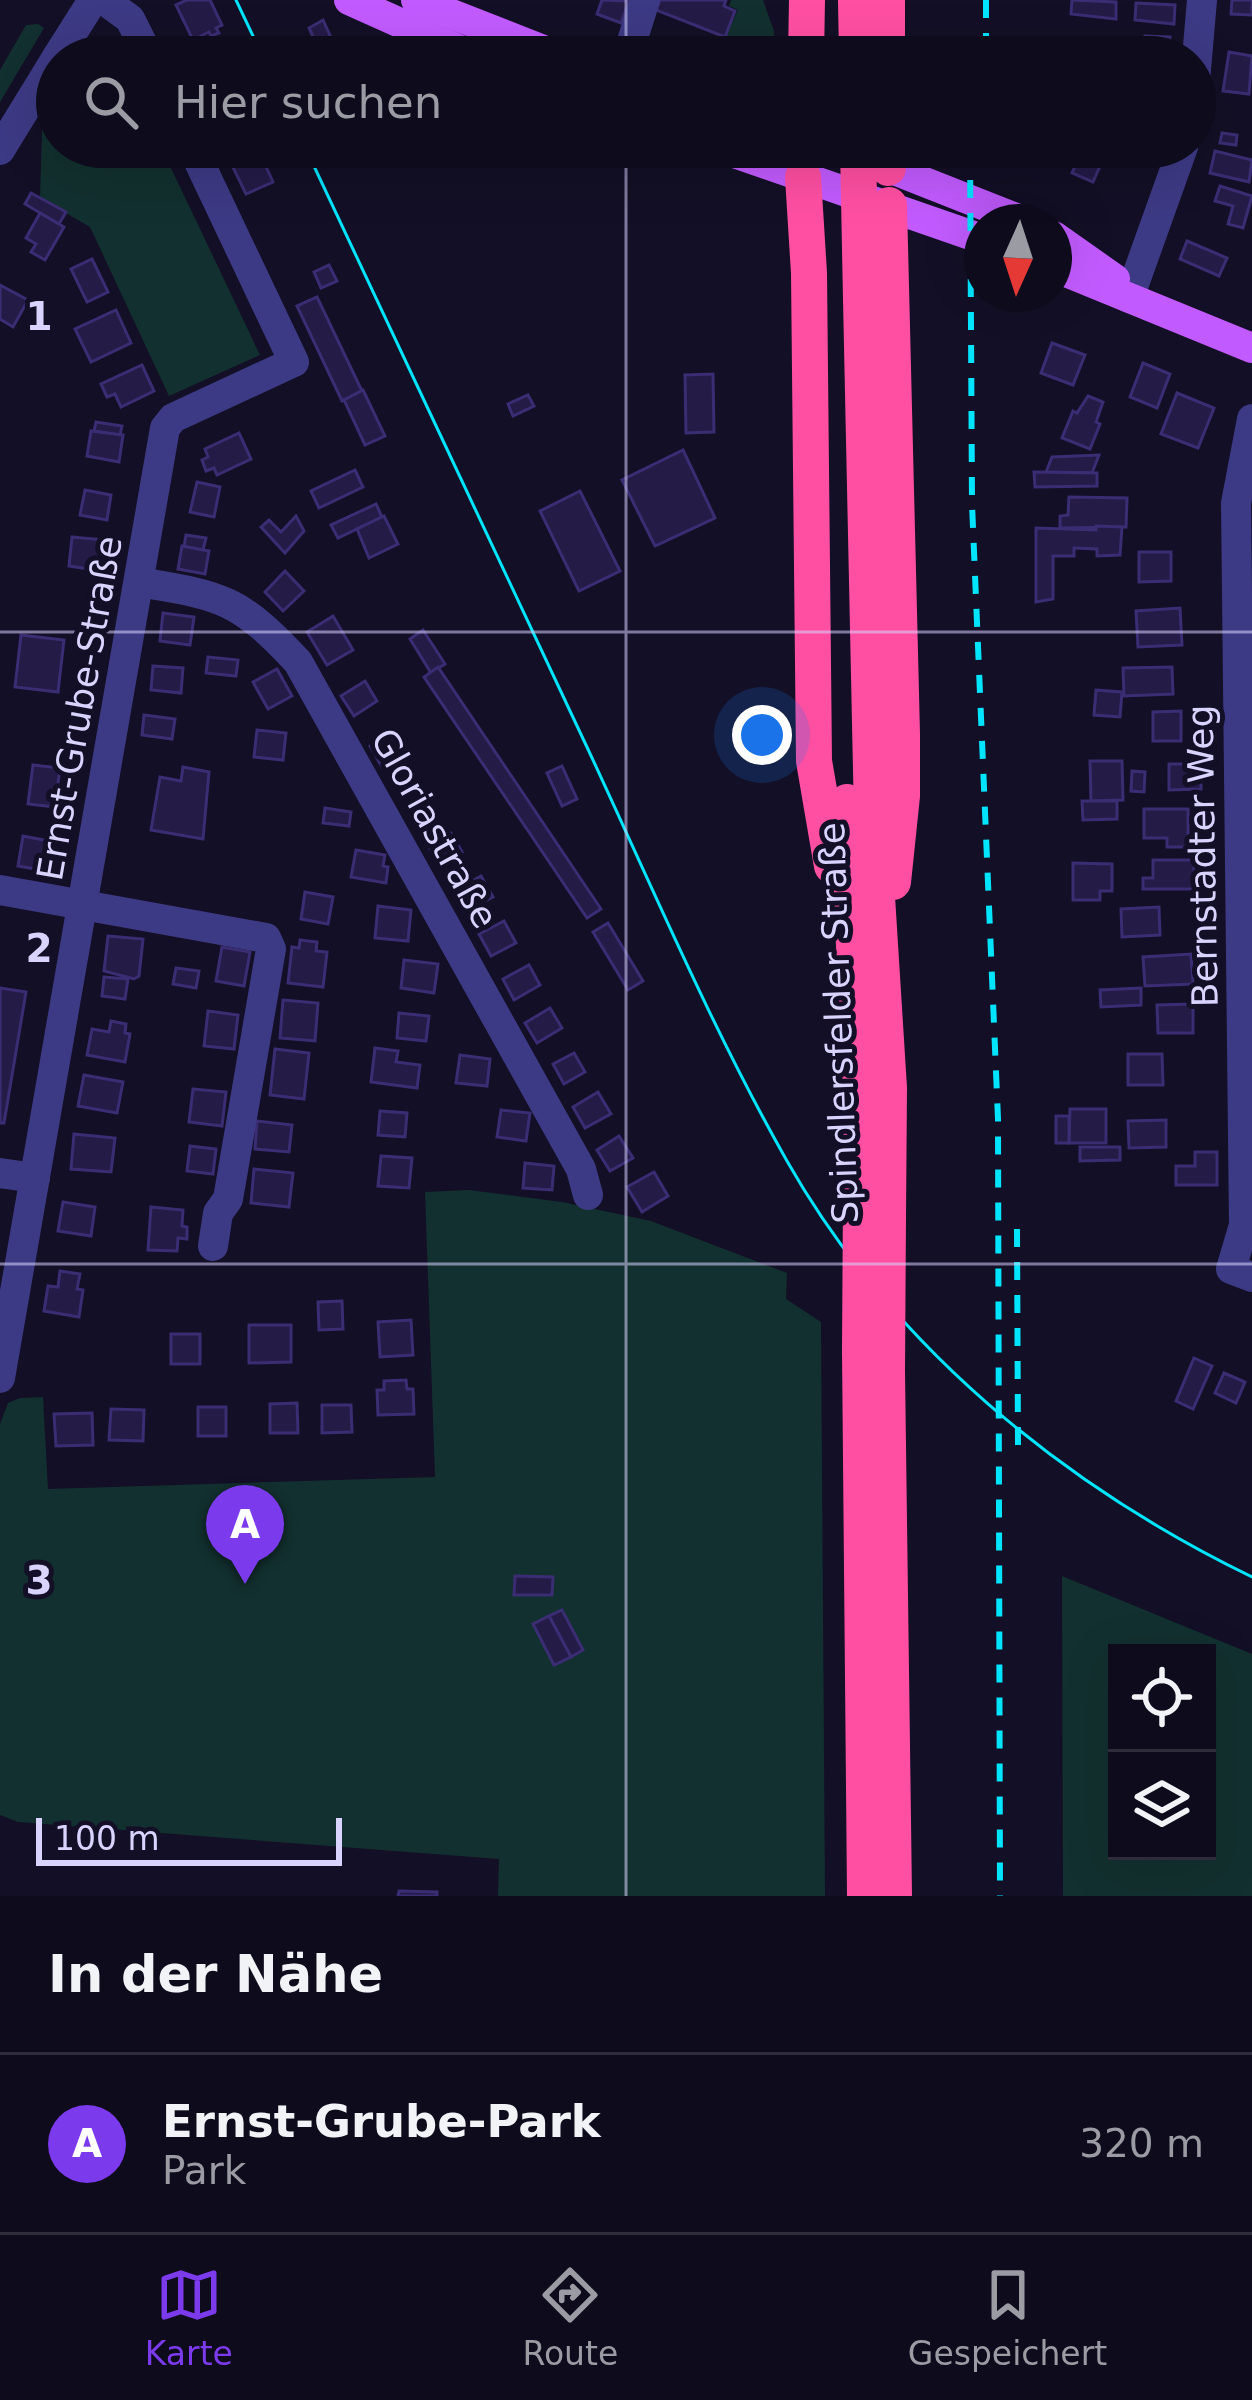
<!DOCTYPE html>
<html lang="de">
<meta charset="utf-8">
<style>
body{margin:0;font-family:"DejaVu Sans",sans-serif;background:#171425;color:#f1f3f6}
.controls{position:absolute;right:36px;bottom:36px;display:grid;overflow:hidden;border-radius:0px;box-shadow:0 12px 48px #0002}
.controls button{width:108px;height:108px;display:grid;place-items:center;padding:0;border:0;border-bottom:3px solid #2e2b3b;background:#0e0b1c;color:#f1f3f6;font:60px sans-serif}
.compass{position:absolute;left:964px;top:204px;width:108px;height:108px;border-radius:50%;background:#0e0b1c;box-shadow:0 12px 48px #0002;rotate:183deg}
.scale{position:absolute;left:36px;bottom:30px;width:306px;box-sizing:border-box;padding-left:12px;border:6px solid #d9d4ff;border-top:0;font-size:33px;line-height:42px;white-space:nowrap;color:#d9d4ff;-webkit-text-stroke:9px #130f26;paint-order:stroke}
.you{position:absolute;left:762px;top:735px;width:42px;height:42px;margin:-30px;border:9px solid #fff;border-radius:50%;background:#1a73e8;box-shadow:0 0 0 18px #1a73e833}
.badge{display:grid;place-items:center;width:78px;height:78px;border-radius:50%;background:#7c3aed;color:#fff;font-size:39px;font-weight:700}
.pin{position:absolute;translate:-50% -99px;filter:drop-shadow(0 3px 6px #0008)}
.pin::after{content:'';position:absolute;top:63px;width:42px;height:36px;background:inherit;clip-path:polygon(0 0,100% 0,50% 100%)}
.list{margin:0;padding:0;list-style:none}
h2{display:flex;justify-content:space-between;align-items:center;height:156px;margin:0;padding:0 48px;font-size:51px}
h2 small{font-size:39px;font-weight:400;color:#9b9ba3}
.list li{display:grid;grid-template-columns:78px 1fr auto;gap:36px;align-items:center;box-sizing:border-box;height:180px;padding:0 48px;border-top:3px solid #2e2b3b}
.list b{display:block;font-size:45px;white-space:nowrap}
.list p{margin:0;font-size:39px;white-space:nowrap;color:#9b9ba3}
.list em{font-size:39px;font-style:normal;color:#9b9ba3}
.icon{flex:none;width:66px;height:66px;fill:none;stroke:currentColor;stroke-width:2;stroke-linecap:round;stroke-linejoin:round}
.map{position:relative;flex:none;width:1252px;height:1896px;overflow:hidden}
.search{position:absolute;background:#0e0b1c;box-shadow:0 12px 48px #0002;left:36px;right:36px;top:36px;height:132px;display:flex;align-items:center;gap:30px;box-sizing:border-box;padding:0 42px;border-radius:66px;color:#9b9ba3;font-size:45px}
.sheet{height:336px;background:#0e0b1c}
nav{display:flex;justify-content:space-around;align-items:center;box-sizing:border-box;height:168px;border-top:3px solid #2e2b3b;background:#0e0b1c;font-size:33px;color:#9b9ba3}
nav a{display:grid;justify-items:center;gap:6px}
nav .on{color:#7c3aed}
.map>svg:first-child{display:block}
.green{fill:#12302f;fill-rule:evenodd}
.building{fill:#241b47;stroke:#3b2d73;stroke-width:3}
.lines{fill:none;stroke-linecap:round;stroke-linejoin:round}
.minor{stroke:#3d3a85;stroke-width:30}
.major{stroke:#c25bff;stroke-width:30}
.highway{stroke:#ff4fa3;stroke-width:36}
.tram{stroke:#00e5ff;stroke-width:3}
.rail{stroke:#00e5ff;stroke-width:6;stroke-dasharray:18 15;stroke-linecap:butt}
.highway-bridge{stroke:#ff4fa3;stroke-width:36}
.grid{fill:none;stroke:#d9d4ff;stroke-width:3;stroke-opacity:0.55}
.labels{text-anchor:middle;stroke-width:10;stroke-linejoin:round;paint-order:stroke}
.street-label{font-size:36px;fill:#d9d4ff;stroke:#130f26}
.grid-label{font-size:39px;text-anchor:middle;font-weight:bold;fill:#d9d4ff;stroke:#130f26;stroke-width:10;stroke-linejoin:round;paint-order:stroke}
</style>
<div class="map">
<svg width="1252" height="1896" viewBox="0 0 1252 1896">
<rect width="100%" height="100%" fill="#130f26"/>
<!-- green -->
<g class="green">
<path d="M731 0H763L774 31V57H716L738 10 729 6Z"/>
<path d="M38 24 44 28 0 102V70L26 25Z"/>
<path d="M57 104V147H161L260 355 169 396 90 227 40 198 42 131Z"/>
<path d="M468 1190 562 1202 651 1221 787 1273 786 1299 821 1322 825 1896H498L499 1859 18 1822 0 1815V1424L8 1403 20 1398 43 1397 48 1489 435 1477 425 1192Z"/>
<path d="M1062 1576 1252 1654V1896H1063ZM1117 1653H1207V1851H1117Z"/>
</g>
<!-- building -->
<g class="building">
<path d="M187 0H210L222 25 216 28 219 33 211 36 209 32 193 40 176 5Z"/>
<path d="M602 0 629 1 621 23 597 14Z"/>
<path d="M660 0H726L724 6 735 11 725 37 656 10Z"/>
<path d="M1072 0 1116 2V19L1071 14Z"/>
<path d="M1232 0H1252V15L1231 14Z"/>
<path d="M1136 3 1175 5 1174 24 1135 20Z"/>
<path d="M323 20 334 44 320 51 309 28Z"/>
<path d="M1145 36 1170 37 1169 51 1144 49Z"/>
<path d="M1029 45H1047L1046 57H1029Z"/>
<path d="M1229 52 1252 56 1249 94 1223 91Z"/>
<path d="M1222 133 1237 135 1236 145 1220 143Z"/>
<path d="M238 147H257L273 182 246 194 226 153Z"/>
<path d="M1016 147H1041L1040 156 1027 155 1028 150Z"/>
<path d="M1082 148 1104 157 1093 182 1072 173 1076 164 1071 161 1073 154 1079 156Z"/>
<path d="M1215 151 1252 160 1249 182 1210 173Z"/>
<path d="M1220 186 1252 196 1243 228 1228 224 1233 206 1215 201Z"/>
<path d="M31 193 66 212 59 224 25 204Z"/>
<path d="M40 213 64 227 45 260 31 252 36 244 26 238Z"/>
<path d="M1187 241 1227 258 1219 276 1180 259Z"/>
<path d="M92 259 108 292 87 302 71 269Z"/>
<path d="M329 265 337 281 321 288 314 272Z"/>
<path d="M0 285 28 300 13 327 0 319Z"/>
<path d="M317 297 362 391 342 401 297 306Z"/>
<path d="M116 310 131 343 91 362 75 329Z"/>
<path d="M1052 343 1085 355 1073 385 1041 373Z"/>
<path d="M1143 363 1170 374 1157 408 1130 397Z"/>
<path d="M142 365 154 391 121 407 115 394 107 397 101 384Z"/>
<path d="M713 374 714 432 686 433 685 375Z"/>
<path d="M363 390 385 436 365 445 344 400Z"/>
<path d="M1177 393 1214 408 1198 448 1161 434Z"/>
<path d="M528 395 534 406 513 416 508 404Z"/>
<path d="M1088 396 1103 402 1096 422 1100 424 1090 449 1062 438 1073 411 1077 413Z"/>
<path d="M96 422 122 426 120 435 94 431Z"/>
<path d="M91 431 123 435 119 462 87 456Z"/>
<path d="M239 433 251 459 217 475 214 468 206 471 202 460 208 457 205 449Z"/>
<path d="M683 450 715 518 655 546 622 480Z"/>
<path d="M1099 455 1092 473 1046 472 1052 457Z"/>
<path d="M355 470 363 487 319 508 311 491Z"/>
<path d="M1034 472 1097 473V486L1035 487Z"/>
<path d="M197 482 220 487 214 517 190 512Z"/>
<path d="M85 490 111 495 107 520 80 515Z"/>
<path d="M580 491 620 571 579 591 540 511Z"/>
<path d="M1069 497 1127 498 1126 527 1060 528V516L1068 515Z"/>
<path d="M376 504 382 517 338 538 331 525Z"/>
<path d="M296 516 304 531 285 553 261 527 269 520 281 532Z"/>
<path d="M384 516 398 544 369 558 357 529Z"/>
<path d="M1096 526 1122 527 1120 555 1097 556V549L1074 548V556H1053V599L1036 602V528L1096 530Z"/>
<path d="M186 535 206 538 203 550 184 547Z"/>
<path d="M72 537 105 540 101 571 69 566Z"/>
<path d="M182 546 209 551 205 574 178 569Z"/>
<path d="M1139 552H1171V581L1139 582Z"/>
<path d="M285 571 304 591 283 611 265 592Z"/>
<path d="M1180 608 1182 645 1138 647 1136 611Z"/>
<path d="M163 613 194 617 190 645 160 641Z"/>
<path d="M333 616 353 650 327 665 307 632Z"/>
<path d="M423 630 445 664 431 673 410 639Z"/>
<path d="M21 635 64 640 58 692 15 687Z"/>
<path d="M208 657 238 660 236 676 206 673Z"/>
<path d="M153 666 183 668 181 693 151 690Z"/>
<path d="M438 667 601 909 587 918 424 677Z"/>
<path d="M1172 667 1173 694 1124 696 1123 668Z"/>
<path d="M277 669 292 696 268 709 253 682Z"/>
<path d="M365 681 377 701 354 716 341 696Z"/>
<path d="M1096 690 1122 692 1120 717 1094 715Z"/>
<path d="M1181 711V741H1153V712Z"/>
<path d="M144 715 175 719 172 739 142 735Z"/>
<path d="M257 730 286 733 283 760 254 757Z"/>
<path d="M396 731 408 751 382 767 370 746Z"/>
<path d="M1090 761H1122L1123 800 1091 801Z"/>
<path d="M1169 764H1201V789L1169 790Z"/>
<path d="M33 765 60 768 55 807 28 804Z"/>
<path d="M562 766 577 799 562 806 547 773Z"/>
<path d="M183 767 209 772 203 839 151 830 160 777 181 781Z"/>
<path d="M1132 771 1145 772 1144 792 1131 791Z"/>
<path d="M1082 801H1117V819L1083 820Z"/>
<path d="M325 808 351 812 349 826 323 823Z"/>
<path d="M1144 809H1188V847H1167V838H1144Z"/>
<path d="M451 833 462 852 439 865 429 847Z"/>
<path d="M23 836 54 842 51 860 43 858 41 870 18 866Z"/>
<path d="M356 850 385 855 383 866 388 867 386 883 351 877Z"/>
<path d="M1153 860H1194V871H1198L1195 889H1143V878H1153Z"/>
<path d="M1073 863 1112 864V891H1100V900H1073Z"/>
<path d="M481 876 493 897 467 911 456 890Z"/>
<path d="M305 892 333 897 328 924 301 919Z"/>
<path d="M378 906 411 910 408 941 375 938Z"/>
<path d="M1159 907 1160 935 1122 937 1121 909Z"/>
<path d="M504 921 516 943 491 956 479 934Z"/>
<path d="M608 923 643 981 628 990 593 932Z"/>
<path d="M108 936 143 939 139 976 134 979 104 971Z"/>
<path d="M300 940 317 942 316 951 327 952 323 987 288 983 292 947 299 948Z"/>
<path d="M222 947 250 952 244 986 216 981Z"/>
<path d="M1191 954 1193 984 1145 986 1143 957Z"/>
<path d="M404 960 438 964 434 993 401 988Z"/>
<path d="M529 965 540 985 514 1000 503 979Z"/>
<path d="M176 968 199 971 196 988 173 984Z"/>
<path d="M104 977 128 979 125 999 102 996Z"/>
<path d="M0 988 26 992 4 1123H0Z"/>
<path d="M1141 988V1005L1101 1007 1100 990Z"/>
<path d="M283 1000 318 1003 315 1041 280 1038Z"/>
<path d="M1193 1004V1033H1158L1157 1005Z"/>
<path d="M550 1008 562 1028 537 1043 525 1023Z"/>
<path d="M208 1011 238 1015 234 1049 204 1046Z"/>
<path d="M399 1013 429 1016 426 1041 397 1038Z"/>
<path d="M111 1021 126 1024 125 1033 130 1034 125 1062 87 1055 92 1029 109 1032Z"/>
<path d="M375 1048 398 1051 396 1062 420 1065 417 1088 371 1082Z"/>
<path d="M275 1049 309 1053 304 1099 270 1095Z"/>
<path d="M574 1053 585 1072 564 1084 553 1064Z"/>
<path d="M1128 1054H1162L1163 1085H1128Z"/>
<path d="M460 1055 490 1059 487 1086 456 1083Z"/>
<path d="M84 1075 123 1082 117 1113 78 1106Z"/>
<path d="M193 1089 226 1092 222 1126 189 1122Z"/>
<path d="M598 1092 611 1114 585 1128 573 1107Z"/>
<path d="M1070 1109H1106V1143H1069Z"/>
<path d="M501 1110 530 1113 526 1141 497 1137Z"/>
<path d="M380 1111 407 1113 405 1137 378 1135Z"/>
<rect x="1056" y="1116" width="13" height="27"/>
<path d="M1166 1120V1147L1129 1148 1128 1121Z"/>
<path d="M257 1121 292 1125 289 1152 255 1149Z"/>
<path d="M74 1134 115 1138 111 1172 71 1169Z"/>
<path d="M619 1136 633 1158 610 1171 597 1150Z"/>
<path d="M190 1146 216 1149 213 1174 187 1171Z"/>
<path d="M1080 1147H1120V1160L1080 1161Z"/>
<path d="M1195 1152H1217V1185H1176V1166H1195Z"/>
<path d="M381 1156 412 1158 409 1188 378 1186Z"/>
<path d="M525 1163 554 1166 552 1190 523 1188Z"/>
<path d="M254 1169 293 1173 289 1207 251 1203Z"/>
<path d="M654 1172 668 1196 642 1212 627 1187Z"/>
<path d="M63 1202 95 1207 91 1236 58 1231Z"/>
<path d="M151 1207 183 1210 182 1226 187 1227V1239L178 1238 177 1251 148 1250Z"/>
<path d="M60 1271 80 1274 77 1289 83 1290 79 1317 44 1311 48 1286 58 1287Z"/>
<path d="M342 1301 343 1329 319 1330 318 1302Z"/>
<path d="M411 1320 413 1355 380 1357 378 1322Z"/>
<path d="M249 1325H291V1362L249 1363Z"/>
<rect x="171" y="1334" width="29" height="30"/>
<path d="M1194 1358 1212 1366 1193 1409 1176 1401Z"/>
<path d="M1224 1373 1245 1382 1236 1403 1215 1393Z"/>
<path d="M406 1380 407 1389H413L414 1414 378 1415 377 1390H384V1381Z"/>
<path d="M297 1403 298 1433H270V1404Z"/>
<path d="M322 1405H351L352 1432 322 1433Z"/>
<rect x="198" y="1407" width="28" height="29"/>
<path d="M111 1409 144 1410 143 1441 109 1440Z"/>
<path d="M92 1413 93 1445 56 1446 54 1414Z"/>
<path d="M515 1576 553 1577 552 1595H514Z"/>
<path d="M562 1610 583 1650 571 1657 549 1616Z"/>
<path d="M549 1616 571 1657 554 1665 533 1624Z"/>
<path d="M399 1891 437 1892V1896H398Z"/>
</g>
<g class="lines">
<!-- minor -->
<g class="minor">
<path d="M104 0 130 19 149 57"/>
<path d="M57 57 93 0"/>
<path d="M627 57 645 0"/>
<path d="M1195 81 1202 0"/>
<path d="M0 150 57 57"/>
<path d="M1129 298 1183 147"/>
<path d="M1252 419 1236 503 1244 1225 1231 1269 1252 1277"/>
<path d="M139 582C224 596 239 599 298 662L581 1169 588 1195"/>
<path d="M0 890 266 938 271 949 228 1199 218 1213 213 1246"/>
<path d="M0 1173 35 1178"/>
<path d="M0 1378 165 428 173 418 294 362 192 147"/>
</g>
<!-- major -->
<g class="major">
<path d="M349 0 476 57"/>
<path d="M416 0 561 57"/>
<path d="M717 147 982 239"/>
<path d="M836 147 1026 222"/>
<path d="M1054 236 1115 279"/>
<path d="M1054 267 1252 348"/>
</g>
<!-- highway -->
<g class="highway">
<path d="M856 0 857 57"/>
<path d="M887 0V57"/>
<path d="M806 57 807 0"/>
<path d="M888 168 889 147"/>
<path d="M803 177 809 273 814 761 832 866"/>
<path d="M889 205 902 734V796L893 882"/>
<path d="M861 299 872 817 889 1088 888 1216"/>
<path d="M847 802 861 1089V1198"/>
<path d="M860 1350 865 1896"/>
<path d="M887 1371 894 1896"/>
</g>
<!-- tram -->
<g class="tram">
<path d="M236 0 263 57"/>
<path d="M305 147C399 346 492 546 586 745 651 884 711 1027 787 1161 892 1346 1063 1485 1252 1577"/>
</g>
<!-- rail -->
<g class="rail">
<path d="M986 0V57"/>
<path d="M970 147 972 504 998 1119 1000 1896"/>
<path d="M1017 1229 1018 1445"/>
</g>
<!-- highway-bridge -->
<g class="highway-bridge">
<path d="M858 147 861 299"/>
<path d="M860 1350 861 1198"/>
<path d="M887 1371 888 1216"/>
</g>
</g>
<!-- grid -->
<path class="grid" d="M626 0V57M626 147V1896M0 632H1252M0 1264H1252"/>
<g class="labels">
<!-- street labels -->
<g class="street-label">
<text transform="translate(79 708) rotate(-80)" y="13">Ernst-Grube-Straße</text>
<text transform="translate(435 828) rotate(61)" y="13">Gloriastraße</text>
<text transform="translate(1202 856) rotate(-91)" y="13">Bernstadter Weg</text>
<text transform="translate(838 1023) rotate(-92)" y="13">Spindlersfelder Straße</text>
</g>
</g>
<g class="grid-label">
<text x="39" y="330">1</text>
<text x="39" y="962">2</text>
<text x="39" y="1594">3</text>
</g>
</svg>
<div class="controls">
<button><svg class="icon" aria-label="locate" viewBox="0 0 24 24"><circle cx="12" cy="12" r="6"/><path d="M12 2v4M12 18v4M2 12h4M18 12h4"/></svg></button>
<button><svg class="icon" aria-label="layers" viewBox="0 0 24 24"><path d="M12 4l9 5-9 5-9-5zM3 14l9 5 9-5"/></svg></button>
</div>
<svg class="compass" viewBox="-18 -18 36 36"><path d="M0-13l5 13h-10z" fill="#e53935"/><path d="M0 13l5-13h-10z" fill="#9b9ba3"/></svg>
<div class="scale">100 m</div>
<div class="you"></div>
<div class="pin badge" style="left:245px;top:1584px">A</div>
<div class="search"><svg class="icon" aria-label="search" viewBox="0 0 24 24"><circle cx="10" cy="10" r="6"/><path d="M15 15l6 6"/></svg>Hier suchen</div>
</div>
<section class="sheet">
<h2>In der Nähe<small></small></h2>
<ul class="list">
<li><span class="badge">A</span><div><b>Ernst-Grube-Park</b><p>Park</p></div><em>320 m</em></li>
</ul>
</section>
<nav>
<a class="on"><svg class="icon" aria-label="map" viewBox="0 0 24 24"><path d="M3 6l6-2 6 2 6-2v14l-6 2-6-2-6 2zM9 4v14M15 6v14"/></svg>Karte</a>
<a><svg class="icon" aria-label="directions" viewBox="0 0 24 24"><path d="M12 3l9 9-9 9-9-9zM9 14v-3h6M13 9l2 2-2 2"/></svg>Route</a>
<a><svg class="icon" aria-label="saved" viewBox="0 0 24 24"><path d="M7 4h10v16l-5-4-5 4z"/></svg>Gespeichert</a>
</nav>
